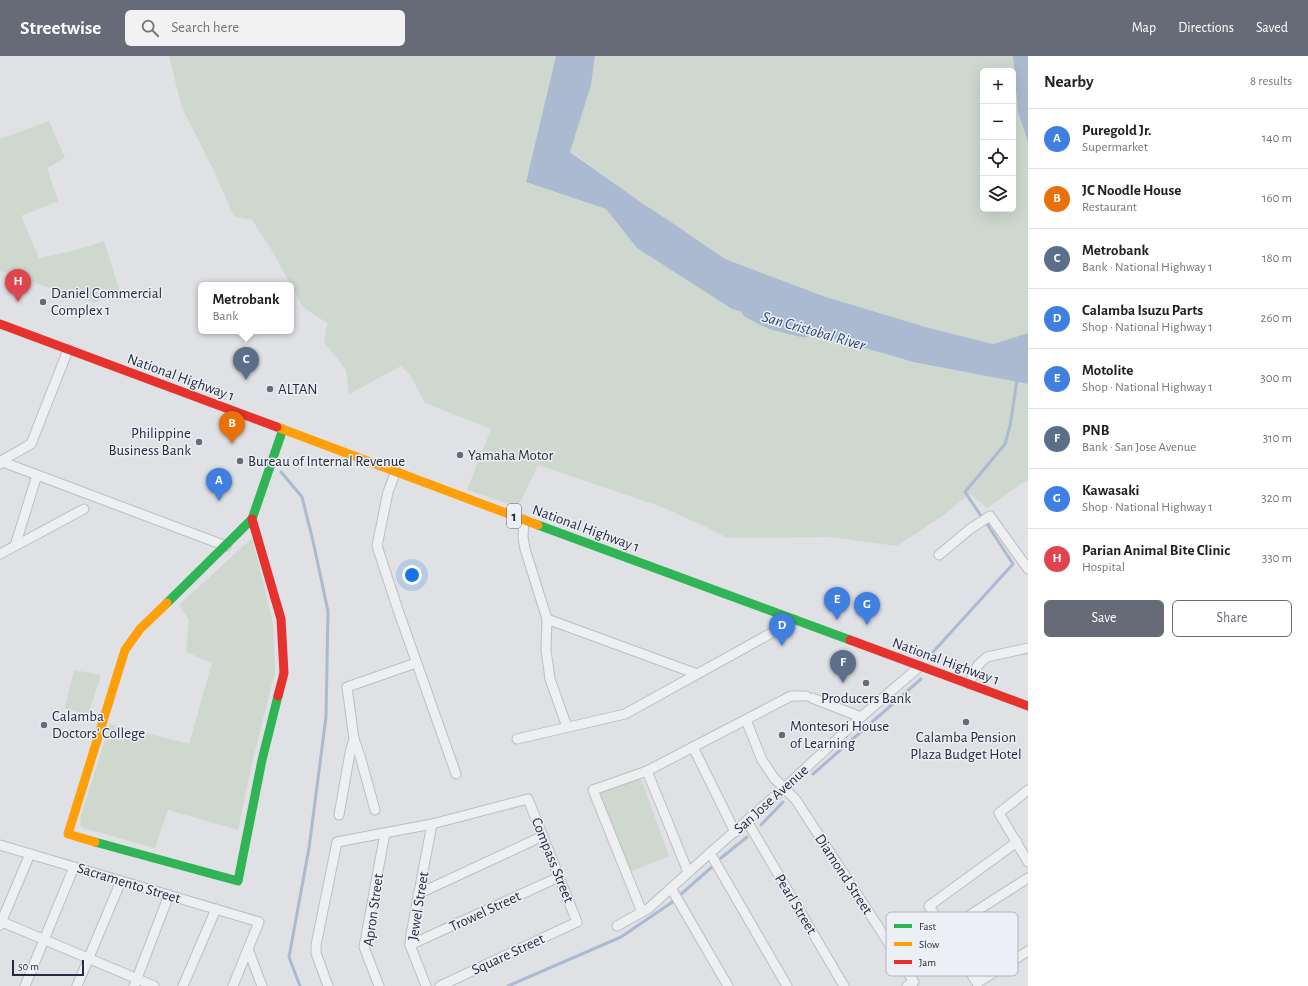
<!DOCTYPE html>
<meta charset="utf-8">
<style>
body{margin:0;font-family:"Alegreya Sans",sans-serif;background:#f2f2f2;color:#202124}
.controls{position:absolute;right:12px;top:12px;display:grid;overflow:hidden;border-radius:6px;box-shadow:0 4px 16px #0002}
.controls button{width:36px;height:36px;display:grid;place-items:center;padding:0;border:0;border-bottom:1px solid #e0e0e0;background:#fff;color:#202124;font:20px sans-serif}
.scale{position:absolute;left:12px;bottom:10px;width:72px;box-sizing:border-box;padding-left:4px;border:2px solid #262c3e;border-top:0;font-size:11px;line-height:14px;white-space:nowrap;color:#262c3e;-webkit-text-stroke:3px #eceff5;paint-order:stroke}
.you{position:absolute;left:412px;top:519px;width:14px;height:14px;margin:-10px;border:3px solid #fff;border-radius:50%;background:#1a73e8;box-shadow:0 0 0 6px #1a73e833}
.badge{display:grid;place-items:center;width:26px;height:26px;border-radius:50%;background:#676b78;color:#fff;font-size:13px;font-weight:700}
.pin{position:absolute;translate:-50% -33px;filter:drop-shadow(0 1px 2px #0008)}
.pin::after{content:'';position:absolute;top:21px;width:14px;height:12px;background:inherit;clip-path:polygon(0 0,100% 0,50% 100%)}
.popup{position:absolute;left:198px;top:226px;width:96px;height:52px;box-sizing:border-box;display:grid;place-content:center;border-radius:6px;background:#fff;filter:drop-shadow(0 1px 3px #0005);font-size:13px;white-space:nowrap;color:#757577}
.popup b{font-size:15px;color:#202124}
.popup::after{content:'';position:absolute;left:50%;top:100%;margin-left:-8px;border:8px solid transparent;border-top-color:#fff}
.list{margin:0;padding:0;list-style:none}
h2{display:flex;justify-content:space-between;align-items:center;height:52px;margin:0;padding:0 16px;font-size:17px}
h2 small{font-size:13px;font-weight:400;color:#757577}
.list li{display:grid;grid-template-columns:26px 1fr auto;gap:12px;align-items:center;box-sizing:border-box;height:60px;padding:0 16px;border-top:1px solid #e0e0e0}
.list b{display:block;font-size:15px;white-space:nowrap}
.list p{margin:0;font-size:13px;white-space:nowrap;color:#757577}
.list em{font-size:13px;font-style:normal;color:#757577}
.actions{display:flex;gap:8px;padding:12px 16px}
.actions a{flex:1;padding:9px 0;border:1px solid #676b78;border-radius:6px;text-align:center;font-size:14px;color:#676b78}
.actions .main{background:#676b78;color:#fff}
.icon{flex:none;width:22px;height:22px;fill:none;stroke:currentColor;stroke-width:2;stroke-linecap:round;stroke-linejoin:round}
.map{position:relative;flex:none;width:1028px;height:930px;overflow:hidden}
header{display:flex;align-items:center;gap:24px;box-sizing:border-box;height:56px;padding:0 20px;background:#676b78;color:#fff}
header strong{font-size:19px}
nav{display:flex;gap:22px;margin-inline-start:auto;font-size:14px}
.search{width:280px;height:36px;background:#f2f2f2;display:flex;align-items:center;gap:10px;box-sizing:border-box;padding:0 14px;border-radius:6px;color:#757577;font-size:15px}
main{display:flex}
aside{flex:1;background:#fff}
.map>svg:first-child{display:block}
.green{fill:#ced8cf;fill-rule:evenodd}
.water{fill:#abbad1}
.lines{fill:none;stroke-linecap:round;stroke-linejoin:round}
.stream{stroke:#abbad1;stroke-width:3}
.river{stroke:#abbad1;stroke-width:17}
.street-casing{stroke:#bcbec2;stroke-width:11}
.street{stroke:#eeeff1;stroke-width:9}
.fast{stroke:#30b455;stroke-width:9}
.slow{stroke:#ff9f0a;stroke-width:9}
.jam{stroke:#e5322d;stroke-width:9}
.poi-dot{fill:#676b78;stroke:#eceff5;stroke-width:1.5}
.labels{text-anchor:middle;stroke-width:3;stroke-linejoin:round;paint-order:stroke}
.shield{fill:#eceff5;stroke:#616675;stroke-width:1}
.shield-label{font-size:14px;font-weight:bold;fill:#262c3e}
.poi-label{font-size:15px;fill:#262c3e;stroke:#eceff5;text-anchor:start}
.street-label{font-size:15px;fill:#262c3e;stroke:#eceff5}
.water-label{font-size:16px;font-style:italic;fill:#2f4773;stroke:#eceff5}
.key{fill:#eceff5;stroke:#b1b4be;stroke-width:1}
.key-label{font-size:11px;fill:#262c3e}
</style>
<header>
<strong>Streetwise</strong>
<div class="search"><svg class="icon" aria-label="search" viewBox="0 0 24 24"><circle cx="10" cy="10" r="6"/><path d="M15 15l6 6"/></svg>Search here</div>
<nav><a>Map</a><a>Directions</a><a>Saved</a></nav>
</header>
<main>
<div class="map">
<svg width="1028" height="930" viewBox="0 0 1028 930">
<rect width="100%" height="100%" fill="#dfe1e4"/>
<!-- green -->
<g class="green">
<path d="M169 0H556L526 126 606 153 637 192 732 253 913 306 1028 328V425H1025L987 452 970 438 941 461 897 490 830 481 727 482 710 473 662 451 538 409 518 451 467 434 491 373 425 347 410 319 401 310 349 338 346 314 324 286 327 267 303 251 271 193 252 164 234 160 213 113 182 52Z"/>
<path d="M595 0H1013L1018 56 1028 86V277L993 288 929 272 826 241 725 203 677 170 642 147 570 95 591 29ZM983 15H1013V153H983Z"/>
<path d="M49 65 65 102 47 112 58 145 21 160 39 202 77 194 104 185 120 236 94 247 0 215V83Z"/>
<path d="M252 482 273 568 275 616 252 707 238 774 168 754 155 792 83 772 80 769 81 760 110 668 189 688 212 607 186 596 189 564 179 549Z"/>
<path d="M74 614 101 619 88 659 65 652Z"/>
<path d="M640 720 669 800 630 816 598 738Z"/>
</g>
<!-- water -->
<g class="water">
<path d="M556 0H595L591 29 570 96 642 147 677 170 725 203 826 241 929 272 993 288 1028 277V328L913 306 732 253 637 192 606 153 526 126Z"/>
<path d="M1013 0H1028V86L1018 56Z"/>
</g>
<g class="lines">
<!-- stream -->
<g class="stream">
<path d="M281 416 302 441 313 485 328 555 326 661 309 792 289 901 300 930"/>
<path d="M981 460 965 436 1005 388 1010 370 1017 324"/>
<path d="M933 596 1013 508 987 468"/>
<path d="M813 718 921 623"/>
<path d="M761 769 783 746"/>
<path d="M721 802 747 781"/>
<path d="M508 930 621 881 671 847 713 810"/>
</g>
<!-- river -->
<path class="river" d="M750 254 772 265 804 273"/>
<!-- street casing -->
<g class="street-casing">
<g id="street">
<path d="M0 405 226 490"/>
<path d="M0 408 1 405 31 388 68 294"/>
<path d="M396 415 388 436 377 490 398 554 456 718"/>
<path d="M524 464 523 481 525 493 547 563 546 594 550 623 567 671"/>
<path d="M15 490 37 419"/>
<path d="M0 498 84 453"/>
<path d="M939 499 970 473 990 460 1028 513"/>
<path d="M547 563 697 618"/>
<path d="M969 628 978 609 987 601 1028 592"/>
<path d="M812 642 861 661"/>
<path d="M746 664 762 704 774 722 796 744 914 926 907 930"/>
<path d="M517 683 625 658 795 564"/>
<path d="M693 691 735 776"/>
<path d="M647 715 688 816"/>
<path d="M1028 734 999 757 1028 806"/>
<path d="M375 754 360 700 354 683 347 631 416 607"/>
<path d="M339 759 350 697 354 683"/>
<path d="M747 765 844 930"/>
<path d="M1017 786 929 850 977 927 1028 895"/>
<path d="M0 789 259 866 233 930"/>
<path d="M710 797 787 930"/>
<path d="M671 832 728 930"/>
<path d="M418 838 543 780"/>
<path d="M642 856 593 734 647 715 791 640H806"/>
<path d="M0 865 154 930"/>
<path d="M0 869 30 798"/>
<path d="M617 870 649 852 710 797 784 732 861 661 920 610"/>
<path d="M945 875 1028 822"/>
<path d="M410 889 559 821"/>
<path d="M248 893 262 930"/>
<path d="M25 930 74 811"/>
<path d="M77 930 121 825"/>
<path d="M134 930 169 839"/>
<path d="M183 930 216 853"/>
<path d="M328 930 316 897V889L337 786 432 768 528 743 577 866 440 930"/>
<path d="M379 930 364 891 385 777"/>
<path d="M426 930 410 889 411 878 432 768"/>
</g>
</g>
<!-- street -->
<use href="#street" class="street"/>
<!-- fast -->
<g class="fast">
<path d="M538 469 850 584"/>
<path d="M167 547 252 463 283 373"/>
<path d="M95 786 238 825 262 704 278 640"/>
</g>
<!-- slow -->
<g class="slow">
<path d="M277 371 538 469"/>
<path d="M95 786 68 778 125 594 140 573 167 547"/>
</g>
<!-- jam -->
<g class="jam">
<path d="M0 268 277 371"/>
<path d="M252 463 281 563 284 617 278 640"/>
<path d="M850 584 1028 650"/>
</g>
</g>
<!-- markers -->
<g class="poi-dot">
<circle cx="43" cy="246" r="4"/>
<circle cx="270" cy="333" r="4"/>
<circle cx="199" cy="386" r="4"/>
<circle cx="460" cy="399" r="4"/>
<circle cx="240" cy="405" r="4"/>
<circle cx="866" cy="627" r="4"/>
<circle cx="966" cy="666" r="4"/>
<circle cx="44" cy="669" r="4"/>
<circle cx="782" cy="679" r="4"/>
</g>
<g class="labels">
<!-- shield labels -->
<rect class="shield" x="507" y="448" width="14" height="24" rx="3"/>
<g class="shield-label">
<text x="514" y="465">1</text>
</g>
<!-- poi labels -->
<g class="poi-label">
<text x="51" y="242">Daniel Commercial<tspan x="51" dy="17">Complex 1</tspan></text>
<text x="278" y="338">ALTAN</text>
<text x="191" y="382" text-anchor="end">Philippine<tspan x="191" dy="17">Business Bank</tspan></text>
<text x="468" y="404">Yamaha Motor</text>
<text x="248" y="410">Bureau of Internal Revenue</text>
<text x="866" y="647" text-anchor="middle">Producers Bank</text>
<text x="52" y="665">Calamba<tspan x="52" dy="17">Doctors' College</tspan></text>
<text x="790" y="675">Montesori House<tspan x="790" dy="17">of Learning</tspan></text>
<text x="966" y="686" text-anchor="middle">Calamba Pension<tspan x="966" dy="17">Plaza Budget Hotel</tspan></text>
</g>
<!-- street labels -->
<g class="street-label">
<text transform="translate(181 321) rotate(20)" y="5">National Highway 1</text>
<text transform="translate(586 472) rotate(20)" y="5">National Highway 1</text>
<text transform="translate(946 605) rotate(20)" y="5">National Highway 1</text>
<text transform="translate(771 743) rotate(-42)" y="5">San Jose Avenue</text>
<text transform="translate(553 804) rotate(68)" y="5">Compass Street</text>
<text transform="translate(844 818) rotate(57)" y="5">Diamond Street</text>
<text transform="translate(129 827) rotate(17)" y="5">Sacramento Street</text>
<text transform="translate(796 848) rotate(59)" y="5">Pearl Street</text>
<text transform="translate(418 850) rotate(-81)" y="5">Jewel Street</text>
<text transform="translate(373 854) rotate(-82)" y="5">Apron Street</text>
<text transform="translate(485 855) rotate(-25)" y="5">Trowel Street</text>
<text transform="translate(508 898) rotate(-25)" y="5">Square Street</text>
</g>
<!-- water labels -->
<g class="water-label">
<text transform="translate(814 274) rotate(16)" y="6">San Cristobal River</text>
</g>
</g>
<!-- legend -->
<rect x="886" y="856" width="132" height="64" rx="6" class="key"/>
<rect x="894" y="868" width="18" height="4" fill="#30b455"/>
<rect x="894" y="886" width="18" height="4" fill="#ff9f0a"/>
<rect x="894" y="904" width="18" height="4" fill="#e5322d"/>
<g class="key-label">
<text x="919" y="874">Fast</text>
<text x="919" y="892">Slow</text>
<text x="919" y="910">Jam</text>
</g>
</svg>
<div class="controls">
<button>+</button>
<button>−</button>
<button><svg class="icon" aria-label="locate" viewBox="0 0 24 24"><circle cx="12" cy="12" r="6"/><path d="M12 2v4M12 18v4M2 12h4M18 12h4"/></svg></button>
<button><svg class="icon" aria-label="layers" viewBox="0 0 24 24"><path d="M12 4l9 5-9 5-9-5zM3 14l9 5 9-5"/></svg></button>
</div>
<div class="scale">50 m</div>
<div class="you"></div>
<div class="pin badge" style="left:219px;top:445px;background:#3f7fe0">A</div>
<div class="pin badge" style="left:232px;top:388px;background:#e8710a">B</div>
<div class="pin badge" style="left:246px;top:324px;background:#5c6f8a">C</div>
<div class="popup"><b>Metrobank</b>Bank</div>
<div class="pin badge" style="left:782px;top:590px;background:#3f7fe0">D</div>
<div class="pin badge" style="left:837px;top:564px;background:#3f7fe0">E</div>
<div class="pin badge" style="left:843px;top:627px;background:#5c6f8a">F</div>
<div class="pin badge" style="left:867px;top:569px;background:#3f7fe0">G</div>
<div class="pin badge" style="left:18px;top:246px;background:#e0444e">H</div>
</div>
<aside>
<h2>Nearby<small>8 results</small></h2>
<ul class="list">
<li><span class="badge" style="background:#3f7fe0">A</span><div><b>Puregold Jr.</b><p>Supermarket</p></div><em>140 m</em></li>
<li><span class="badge" style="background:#e8710a">B</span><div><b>JC Noodle House</b><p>Restaurant</p></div><em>160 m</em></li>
<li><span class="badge" style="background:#5c6f8a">C</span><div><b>Metrobank</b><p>Bank · National Highway 1</p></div><em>180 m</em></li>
<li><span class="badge" style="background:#3f7fe0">D</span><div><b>Calamba Isuzu Parts</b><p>Shop · National Highway 1</p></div><em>260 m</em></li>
<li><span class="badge" style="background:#3f7fe0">E</span><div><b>Motolite</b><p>Shop · National Highway 1</p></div><em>300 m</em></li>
<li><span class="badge" style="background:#5c6f8a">F</span><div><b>PNB</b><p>Bank · San Jose Avenue</p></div><em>310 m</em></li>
<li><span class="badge" style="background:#3f7fe0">G</span><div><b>Kawasaki</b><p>Shop · National Highway 1</p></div><em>320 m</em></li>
<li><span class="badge" style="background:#e0444e">H</span><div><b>Parian Animal Bite Clinic</b><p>Hospital</p></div><em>330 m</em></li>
</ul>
<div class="actions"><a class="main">Save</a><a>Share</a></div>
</aside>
</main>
